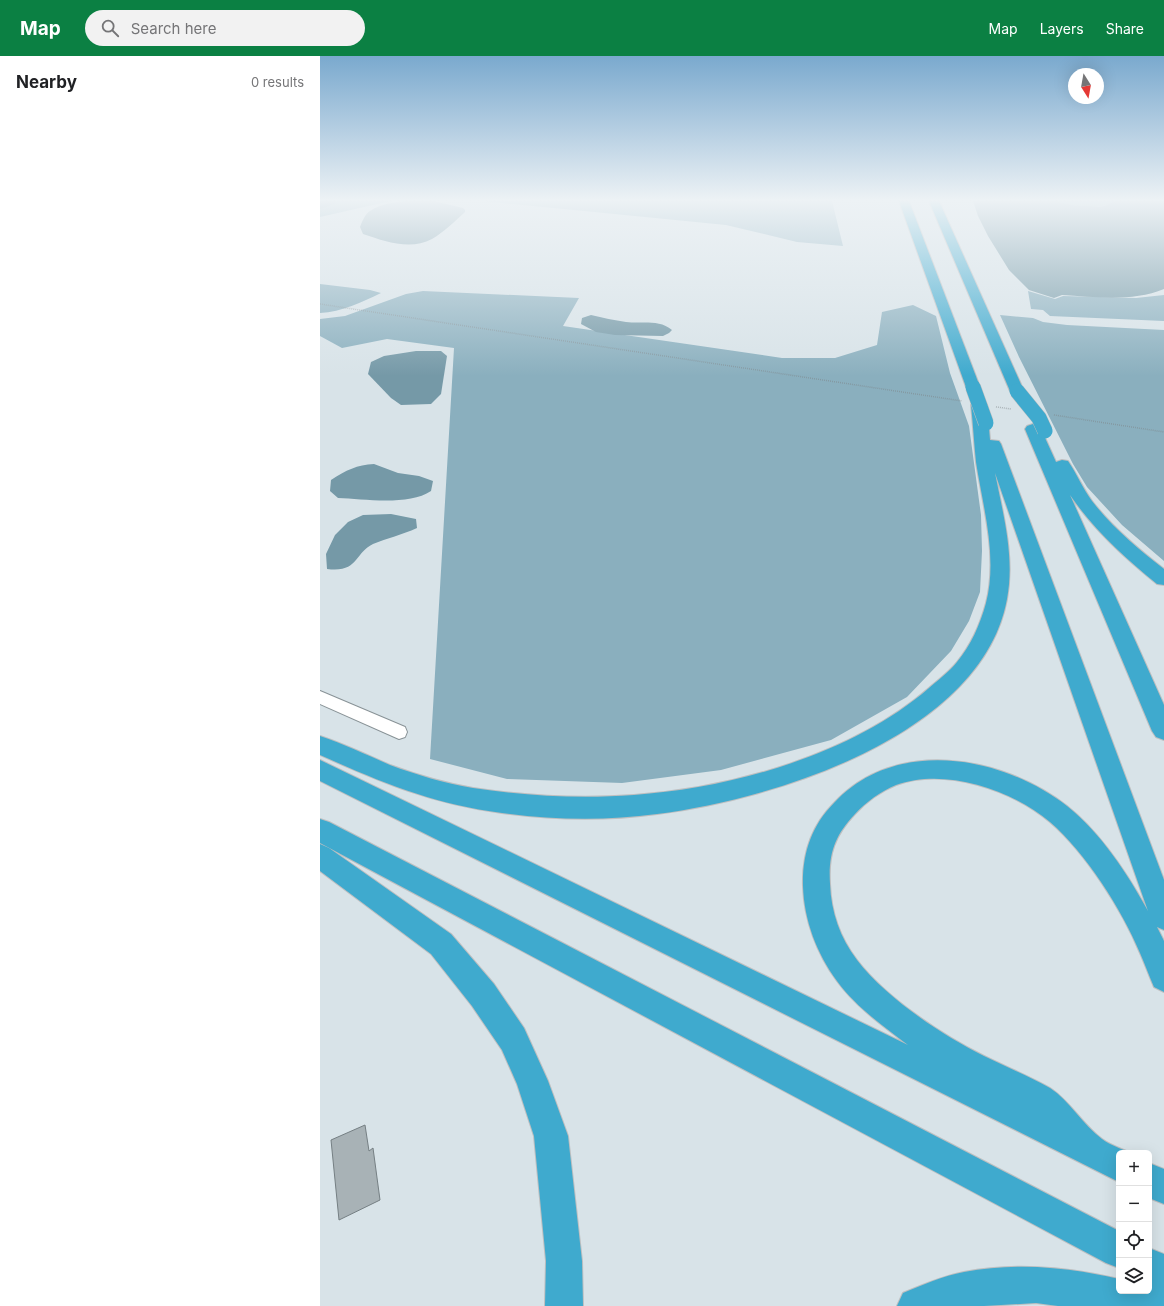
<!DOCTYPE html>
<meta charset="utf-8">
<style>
body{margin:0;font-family:Inter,sans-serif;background:#f2f2f2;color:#202124}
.controls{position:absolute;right:12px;bottom:12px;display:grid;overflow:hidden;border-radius:6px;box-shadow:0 4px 16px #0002}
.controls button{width:36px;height:36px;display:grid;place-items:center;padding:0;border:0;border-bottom:1px solid #e0e0e0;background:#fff;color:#202124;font:20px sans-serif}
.compass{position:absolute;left:748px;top:12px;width:36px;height:36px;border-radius:50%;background:#fff;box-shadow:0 4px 16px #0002;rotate:169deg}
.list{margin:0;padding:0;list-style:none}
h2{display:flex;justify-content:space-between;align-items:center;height:52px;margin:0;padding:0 16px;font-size:17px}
h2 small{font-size:13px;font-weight:400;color:#757577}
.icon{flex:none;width:22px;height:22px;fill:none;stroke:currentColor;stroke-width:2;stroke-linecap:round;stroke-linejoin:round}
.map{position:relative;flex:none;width:844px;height:1250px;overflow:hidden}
header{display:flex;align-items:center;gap:24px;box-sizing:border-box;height:56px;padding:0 20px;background:#0b8043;color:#fff}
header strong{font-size:19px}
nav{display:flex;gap:22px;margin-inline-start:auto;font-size:14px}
.search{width:280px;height:36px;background:#f2f2f2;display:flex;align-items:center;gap:10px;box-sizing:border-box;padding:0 14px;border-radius:22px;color:#757577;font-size:15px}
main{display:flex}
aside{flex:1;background:#fff}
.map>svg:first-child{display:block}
.forest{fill:#8aafbe}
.water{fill:#7599a7}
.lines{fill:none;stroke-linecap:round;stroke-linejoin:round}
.river{fill:#7599a7;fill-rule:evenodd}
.building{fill:#a8b2b6;stroke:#757f83}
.street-casing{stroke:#889296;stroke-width:2}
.highway-casing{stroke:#bebfc0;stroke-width:2}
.path{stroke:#7e8589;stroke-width:1.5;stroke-dasharray:0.5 1.5;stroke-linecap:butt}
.street{fill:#fff;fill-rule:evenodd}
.highway{fill:#3faace;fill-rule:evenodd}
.highway-bridge-casing{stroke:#bebfc0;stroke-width:16;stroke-linecap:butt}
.highway-bridge{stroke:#3faace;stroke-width:15}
</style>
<header>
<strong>Map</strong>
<div class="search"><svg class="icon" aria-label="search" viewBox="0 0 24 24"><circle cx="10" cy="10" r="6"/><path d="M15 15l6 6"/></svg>Search here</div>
<nav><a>Map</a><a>Layers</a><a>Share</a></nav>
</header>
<main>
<aside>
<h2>Nearby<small>0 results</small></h2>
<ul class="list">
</ul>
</aside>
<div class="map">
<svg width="844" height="1250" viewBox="0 0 844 1250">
<rect width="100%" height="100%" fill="#d8e3e8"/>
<!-- forest -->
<g class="forest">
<path d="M0 145H75L66 146 0 161Z"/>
<path d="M162 145H512L523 190 477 186 406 169Z"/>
<path d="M736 145H795C777 156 755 150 736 145Z"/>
<path d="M0 228 50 234 61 237C42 246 22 256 0 257Z"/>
<path d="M103 235 259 242 243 270 462 302H515L557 289 562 256 593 249 616 260 630 317 649 370 661 459 662 495 660 536 649 565 631 595 587 641 511 684 401 714 302 727 187 723 110 703 134 292 67 283 22 292 0 280V263L25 260 86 238Z"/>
<path d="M708 235 735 243 743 240 816 242 844 239V265L730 260 723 254 711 253Z"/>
<path d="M680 259 713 262 723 266 747 269 844 274V505L802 469 767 431 753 408 699 301Z"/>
</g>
<!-- water -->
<g class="water">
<path d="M114 145 143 152 145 154V156C135 165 124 176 112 183 90 195 64 185 43 178L40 171C42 166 45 158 50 155 67 143 94 145 114 145Z"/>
<path d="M653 145H736L752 149 778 151 784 150 795 145H844V233C813 246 775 241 742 239L734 242 709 234 689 214 668 180 658 160Z"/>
<path d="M271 259C283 262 294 264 306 266 322 268 339 263 352 274L349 277 343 280 295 279 276 276 261 268 262 262Z"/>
<path d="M96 295H121L127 300 121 338 111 348 81 349 71 342 48 318 51 306 64 300Z"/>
<path d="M54 408 78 417 99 420 113 425 111 435C89 450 44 443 18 442L10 435 11 424C26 414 37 409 54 408Z"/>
<path d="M71 458 96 463 97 472C82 479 67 482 53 488 34 497 39 517 7 513L6 498 15 479 28 466 43 459Z"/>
</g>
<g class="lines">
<!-- river -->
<path class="river" d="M0 145H17L15 148 0 153Z"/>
</g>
<!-- building -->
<path class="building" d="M45 1069 49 1095 53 1092 60 1144 19 1164 11 1084Z"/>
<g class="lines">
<!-- street casing -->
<g class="street-casing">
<path id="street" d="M0 635 85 671 87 676 85 681 79 683 0 648Z"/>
</g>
<!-- highway casing -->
<g class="highway-casing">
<g id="highway">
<path d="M579 145H589L660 331 658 334 653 335 648 334 646 331Z"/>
<path d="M609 145H619L704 335 702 338 697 339 692 338 690 335Z"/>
<path d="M659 344 664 346 667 349 670 384 679 385 681 388 844 824V874L837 871 844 885V936L834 931C829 920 825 908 820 897 802 854 766 797 730 766 692 734 625 711 576 729 561 735 546 746 535 758 515 779 508 798 510 828 511 856 520 882 537 904 566 942 622 979 664 1000 686 1011 709 1020 730 1032 750 1045 763 1069 782 1083 790 1089 802 1093 811 1097H799V1126L0 725V704L588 989C563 970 536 951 517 925 497 898 484 864 483 830 482 799 491 770 514 747 575 681 681 699 747 750 781 777 807 817 828 855L675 417C683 458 695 501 687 543 662 679 455 743 337 758 286 765 233 764 182 757 113 748 63 727 0 699V680C24 688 47 699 70 709 97 719 124 727 153 732 206 740 260 743 314 739 413 732 533 698 609 632 618 624 629 616 637 606 651 589 660 569 666 547 678 501 663 451 656 406 654 387 653 368 651 349L654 346Z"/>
<path d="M713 368 719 370 721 373 736 406 742 404 748 405C757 418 763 433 772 445 792 471 818 493 844 513V529L837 528C804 501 774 474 750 439L844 649V684L836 681 832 675 705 373 707 370Z"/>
<path d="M0 763 9 766 799 1175V1212L786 1207 0 787Z"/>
<path d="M0 788 9 792 131 878 174 928 204 972 228 1025 248 1080 262 1205 263 1250H225L226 1205 214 1080 197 1028 182 994 152 950 111 898 0 815Z"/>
<path d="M829 1107 844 1113V1148L829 1142Z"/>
<path d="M829 1192 844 1198V1250H738L716 1247 664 1250H577L583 1237C602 1229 623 1220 644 1216 696 1206 748 1211 799 1223V1235H829Z"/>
</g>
</g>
<!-- path -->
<g class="path">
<path d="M0 248 642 345"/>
<path d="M676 351 691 353"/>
<path d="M734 359 844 376"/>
</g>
<!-- street -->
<use href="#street" class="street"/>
<!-- highway -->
<use href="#highway" class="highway"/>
<!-- highway-bridge casing -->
<g class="highway-bridge-casing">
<g id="highway-bridge">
<path d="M653 331 666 367"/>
<path d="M697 335 719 362 725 375"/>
</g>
</g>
<!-- highway-bridge -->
<use href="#highway-bridge" class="highway-bridge"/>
</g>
<!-- sky -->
<linearGradient id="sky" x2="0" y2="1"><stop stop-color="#7aa9ce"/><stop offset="0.45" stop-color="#edf2f5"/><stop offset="1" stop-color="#edf2f5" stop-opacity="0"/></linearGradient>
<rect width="844" height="320" fill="url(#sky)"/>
</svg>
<div class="controls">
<button>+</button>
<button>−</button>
<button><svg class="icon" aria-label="locate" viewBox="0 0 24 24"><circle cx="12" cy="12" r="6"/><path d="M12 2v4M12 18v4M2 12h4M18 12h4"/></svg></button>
<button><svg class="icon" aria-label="layers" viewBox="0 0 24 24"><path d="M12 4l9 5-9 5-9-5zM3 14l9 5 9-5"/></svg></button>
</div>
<svg class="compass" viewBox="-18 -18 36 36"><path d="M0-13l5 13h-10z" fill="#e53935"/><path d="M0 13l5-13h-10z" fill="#757577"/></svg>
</div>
</main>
